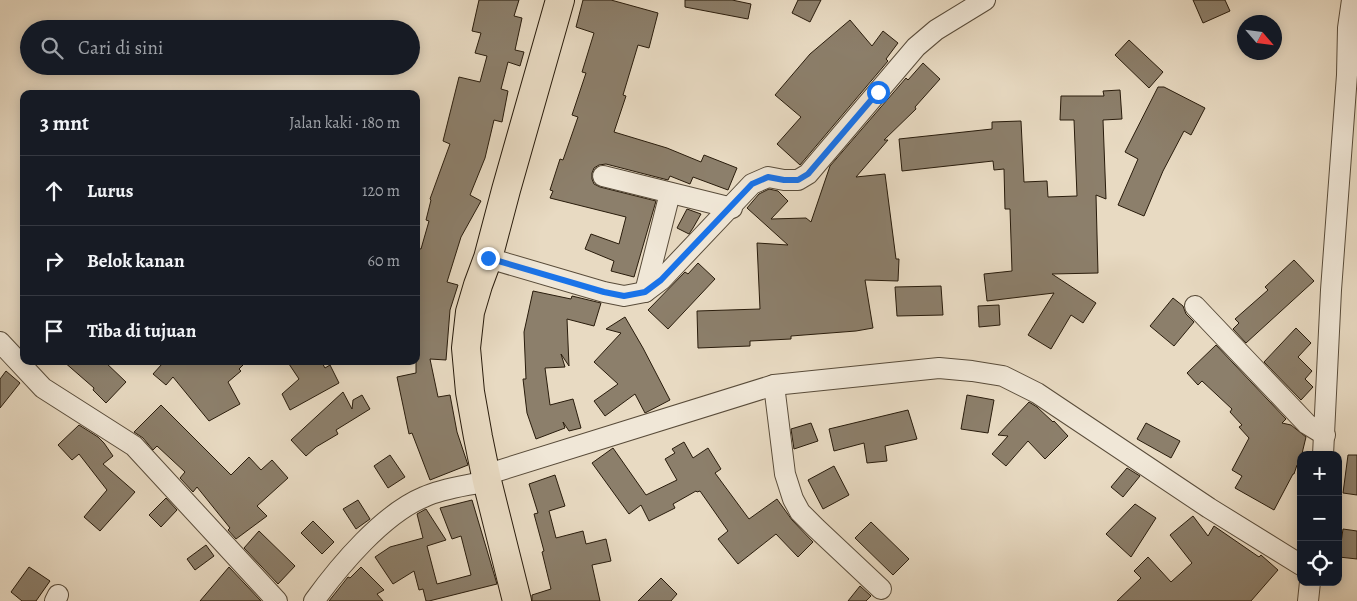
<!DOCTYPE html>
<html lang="id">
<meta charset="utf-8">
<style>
body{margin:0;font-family:Alegreya,serif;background:#20242c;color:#f1f3f6}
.controls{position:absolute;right:15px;bottom:15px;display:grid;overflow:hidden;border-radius:10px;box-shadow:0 2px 12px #0003}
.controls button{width:45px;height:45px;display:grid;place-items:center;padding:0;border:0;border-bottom:1px solid #363941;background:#171b24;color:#f1f3f6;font:25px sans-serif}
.compass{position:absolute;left:1237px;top:15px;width:45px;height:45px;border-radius:50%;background:#171b24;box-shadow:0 2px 12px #0003;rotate:118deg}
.stop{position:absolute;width:15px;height:15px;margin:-11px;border:4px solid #1a73e8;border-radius:50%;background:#fff}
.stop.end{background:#1a73e8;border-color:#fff;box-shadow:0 1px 5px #0008}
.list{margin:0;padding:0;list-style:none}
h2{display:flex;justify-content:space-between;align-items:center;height:65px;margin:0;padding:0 20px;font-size:21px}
h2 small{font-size:16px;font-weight:400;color:#9ea1a6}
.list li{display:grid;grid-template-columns:32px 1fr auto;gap:15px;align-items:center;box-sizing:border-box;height:70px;padding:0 20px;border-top:1px solid #363941}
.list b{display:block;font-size:19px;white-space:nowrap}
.list em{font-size:16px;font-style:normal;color:#9ea1a6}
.icon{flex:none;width:28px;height:28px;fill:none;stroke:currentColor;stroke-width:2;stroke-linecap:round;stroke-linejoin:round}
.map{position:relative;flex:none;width:1357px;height:601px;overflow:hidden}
.search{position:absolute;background:#171b24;box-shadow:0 2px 12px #0003;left:20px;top:20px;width:400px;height:55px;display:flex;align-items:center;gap:12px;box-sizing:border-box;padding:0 18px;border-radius:28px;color:#9ea1a6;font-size:19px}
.panel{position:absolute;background:#171b24;box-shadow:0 2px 12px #0003;left:20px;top:90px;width:400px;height:275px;border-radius:10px}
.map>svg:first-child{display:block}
.building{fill:#8c7f6b;stroke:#291c0c}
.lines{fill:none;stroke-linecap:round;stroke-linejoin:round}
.street-casing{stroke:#594c3a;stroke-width:22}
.highway-casing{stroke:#291c0c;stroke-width:30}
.street{stroke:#f0e7d7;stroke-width:20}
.highway{stroke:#e8dac2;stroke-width:28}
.route{stroke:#1a73e8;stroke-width:6}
</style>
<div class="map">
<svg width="1357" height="601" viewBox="0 0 1357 601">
<rect width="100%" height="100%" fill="#e8dac2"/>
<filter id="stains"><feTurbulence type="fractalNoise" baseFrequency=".004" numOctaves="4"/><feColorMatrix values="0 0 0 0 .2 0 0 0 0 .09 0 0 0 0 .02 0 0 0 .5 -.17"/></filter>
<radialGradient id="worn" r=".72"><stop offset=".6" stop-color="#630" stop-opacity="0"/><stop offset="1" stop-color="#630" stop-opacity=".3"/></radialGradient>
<!-- building -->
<g class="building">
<path d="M479 0H519L514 16 522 18 515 50 524 52 520 66 508 62 501 89 508 91 502 122 494 120 485 158 470 195 481 201 461 237 447 282 458 285 450 310 446 360 430 359 438 397 450 395 457 432 468 465 430 480 412 433 409 434 397 377 416 373V248L421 249 429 221 426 220 431 200 430 199 450 144 443 141 459 77 480 82 487 56 475 53 481 33 472 31Z"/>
<path d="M583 0H611L658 13 649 48 638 45 623 95 626 96 614 132 667 148 701 162 704 155 737 168 728 190 693 177 690 184 670 176 668 180 606 164 599 165 594 168 592 173V179L594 184 600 187 656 201 634 277 611 271 614 261 585 249 591 234 619 244 626 217 550 198 553 191 550 190 560 159 563 160 578 117 572 115 586 73 582 72 594 33 576 27Z"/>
<path d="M685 0H732L751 4 748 19 685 7Z"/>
<path d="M798 0H821L810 22 792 13Z"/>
<path d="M1193 0H1225L1230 11 1203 23Z"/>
<path d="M850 20 872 46 883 31 898 43 886 59 888 61 800 165 777 144 801 117 775 95 810 54Z"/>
<path d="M1129 40 1163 72 1149 88 1115 55Z"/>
<path d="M923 63 940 79 915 107 916 109 884 140H888L856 177 885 174 896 259H899L898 281 865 280 873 328 856 331 791 336V339L750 341V346L698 348 697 311 760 309 757 243 788 245 747 208 759 194 769 189 778 191 788 201 771 219 806 218 811 222 830 166 906 78 908 80Z"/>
<path d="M1158 87H1164L1205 108 1191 135 1184 131 1163 171 1144 216 1118 205 1138 159 1125 152Z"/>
<path d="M1120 90 1122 119 1103 120 1106 199 1096 195 1098 273 1052 274 1096 303 1083 323 1071 315 1051 349 1028 335 1054 293 987 301 984 274 1012 271 1010 209H1005L1004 169 994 170 993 161 902 171 899 139 992 129V122L1021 121 1024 182 1047 181 1048 197 1077 196 1074 120H1060L1061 96H1104L1103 91Z"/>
<path d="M687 209 701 214 693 228 689 234 677 228Z"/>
<path d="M1294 260 1314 281 1246 343 1233 329 1239 323 1235 319 1268 290 1265 287Z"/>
<path d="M698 263 715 279 668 329 648 310 685 272 688 274Z"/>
<path d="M941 286 943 315 897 316 895 287Z"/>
<path d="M533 291 571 299 572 296 601 303 594 326 567 319 569 366 561 354 565 367 545 368 550 405 573 399 581 428 569 431 563 422 565 428 536 439 527 413 523 379H526L524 332Z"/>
<path d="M1173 298 1183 306 1186 314 1194 322 1174 346 1150 326Z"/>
<path d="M999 305 1000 325 979 327 978 306Z"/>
<path d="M625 317 643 348 670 400 645 413 635 394 605 416 594 401 618 384 594 362 621 333 606 329Z"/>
<path d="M1296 328 1311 343 1298 357 1312 371 1305 379 1313 387 1301 400 1264 362Z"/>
<path d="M1216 345 1286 419 1282 423 1291 425 1306 437 1299 466 1297 465 1294 474H1293L1274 510 1235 488 1242 476 1232 470 1249 438 1239 427 1242 425 1230 412 1232 409 1202 381 1198 385 1187 373Z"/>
<path d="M63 361H104L126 382 106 403 93 390 94 388Z"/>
<path d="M160 361H247L239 369 241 371 228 382 240 404 209 421 173 377 166 385 153 374 162 364Z"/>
<path d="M287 361H321L325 368 330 365 339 383 290 410 282 394 299 379Z"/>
<path d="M6 371 20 383 0 408V379Z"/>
<path d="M343 392 352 409 353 400 362 395 370 409 336 430 338 434 316 447 306 456 291 440Z"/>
<path d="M967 395 994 400 988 433 961 429Z"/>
<path d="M1029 402 1037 407 1053 422 1054 421 1068 436 1045 459 1028 441 1006 466 992 454 1008 436 998 435Z"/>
<path d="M161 405 231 475 249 457 261 470 272 460 288 478 257 506 267 516 236 539 228 530 230 528 197 487 193 492 180 478 185 472 157 446 153 450 143 438 134 432Z"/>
<path d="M908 410 917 439 885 446 887 461 867 463 864 443 834 451 829 429Z"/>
<path d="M811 423 818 441 794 449 791 429Z"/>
<path d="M1146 423 1180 441 1171 458 1137 439Z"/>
<path d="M79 425 98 437 104 443 113 456 103 464 135 492 100 531 84 517 107 490 79 454 72 460 58 445Z"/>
<path d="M684 442 693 458 708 448 721 469 715 473 749 519 777 499 792 520 813 542 798 557 776 534 738 564 718 539 728 531 700 491 697 492 696 491 673 504 675 508 649 521 641 505 629 514 592 463 613 448 646 495 677 480 665 459 675 453 672 449Z"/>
<path d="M390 455 405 477 388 488 374 466Z"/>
<path d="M1348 455H1357V495L1343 493Z"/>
<path d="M834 466 849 495 823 509 808 480Z"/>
<path d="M1127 468 1140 476 1123 497 1111 487Z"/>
<path d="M555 475 565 506 549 511 556 538 583 531 586 544 606 539 611 561 592 565 600 601H532V595L551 589 542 552 544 551 534 514 538 513 529 484Z"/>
<path d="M166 498 177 510 161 527 149 515Z"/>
<path d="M358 500 370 519 356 529 343 509Z"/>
<path d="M472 500 497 584 429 601H426L423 589 419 590 414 571 393 584 375 557 390 547 423 538 417 514 426 509 446 540 427 546 437 584 471 575 461 536 452 539 440 508Z"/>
<path d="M1135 504 1156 518 1131 557 1106 534Z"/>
<path d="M1193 516 1208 536 1214 526 1259 557 1261 555 1278 570 1251 601H1117L1141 578 1134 571 1148 557 1171 582 1192 563 1170 535Z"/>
<path d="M313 521 334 542 322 554 301 533Z"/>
<path d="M871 522 909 559 893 575 855 538Z"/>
<path d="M1343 529 1357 531V559L1339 557Z"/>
<path d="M259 531 295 566 278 584 244 548Z"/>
<path d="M206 545 214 556 195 570 187 559Z"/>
<path d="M29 567 50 581 36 601H22L11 592Z"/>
<path d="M229 567 261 601H200Z"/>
<path d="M361 567 384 590 377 594 383 601H329L348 577 350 578Z"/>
<path d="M661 578 677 594 671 601H638Z"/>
<path d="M860 586 871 596 866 601H848Z"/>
</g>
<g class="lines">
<!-- street casing -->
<g class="street-casing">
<g id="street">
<path d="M603 176 732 208"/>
<path d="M488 258 604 292 624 296 645 292 661 280 752 184 768 177 784 180H798L808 174 916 47 936 30 985 0"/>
<path d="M645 292 670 193"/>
<path d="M1195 306 1307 424 1325 435"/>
<path d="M0 342 43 388 134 446 277 601"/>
<path d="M774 385 785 474 793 499 800 512 816 528 881 589"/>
<path d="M1323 455 1331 290 1347 75 1348 28 1352 0"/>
<path d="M485 475 774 385 939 368 972 371 1003 376 1037 393 1209 508 1301 565"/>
<path d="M55 601 58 595"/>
<path d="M314 601C340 565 383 514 424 497 443 488 466 486 487 481"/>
<path d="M1308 601 1310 582"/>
</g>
</g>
<!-- highway casing -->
<g class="highway-casing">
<path id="highway" d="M517 601 487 481 478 437 470 392 466 348 470 312 478 285 488 258 506 190 560 0"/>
</g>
<!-- street -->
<use href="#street" class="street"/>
<!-- highway -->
<use href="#highway" class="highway"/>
</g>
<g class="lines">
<!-- route -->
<path class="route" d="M488 258 604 292 624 296 645 292 661 280 752 184 768 177 784 180H798L808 174 878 92"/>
</g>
<rect width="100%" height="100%" filter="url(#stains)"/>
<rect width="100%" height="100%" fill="url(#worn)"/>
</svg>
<div class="controls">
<button>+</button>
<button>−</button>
<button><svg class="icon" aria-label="locate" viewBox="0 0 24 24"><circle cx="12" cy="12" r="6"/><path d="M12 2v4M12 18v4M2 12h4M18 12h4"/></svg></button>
</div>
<svg class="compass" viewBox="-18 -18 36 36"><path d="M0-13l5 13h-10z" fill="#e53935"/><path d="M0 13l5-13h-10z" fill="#9ea1a6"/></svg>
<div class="stop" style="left:878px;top:92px"></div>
<div class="stop end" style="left:488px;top:258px"></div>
<div class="search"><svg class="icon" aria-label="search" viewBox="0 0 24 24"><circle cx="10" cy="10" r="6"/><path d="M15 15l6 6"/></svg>Cari di sini</div>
<section class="panel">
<h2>3 mnt<small>Jalan kaki · 180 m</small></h2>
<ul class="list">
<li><svg class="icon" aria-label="ahead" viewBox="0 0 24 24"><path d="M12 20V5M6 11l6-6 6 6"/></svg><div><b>Lurus</b></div><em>120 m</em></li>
<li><svg class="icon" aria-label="right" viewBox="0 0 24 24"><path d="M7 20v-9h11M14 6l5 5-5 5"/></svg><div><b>Belok kanan</b></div><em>60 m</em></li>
<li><svg class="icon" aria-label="arrive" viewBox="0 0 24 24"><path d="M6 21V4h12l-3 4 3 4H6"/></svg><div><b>Tiba di tujuan</b></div></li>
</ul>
</section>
</div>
